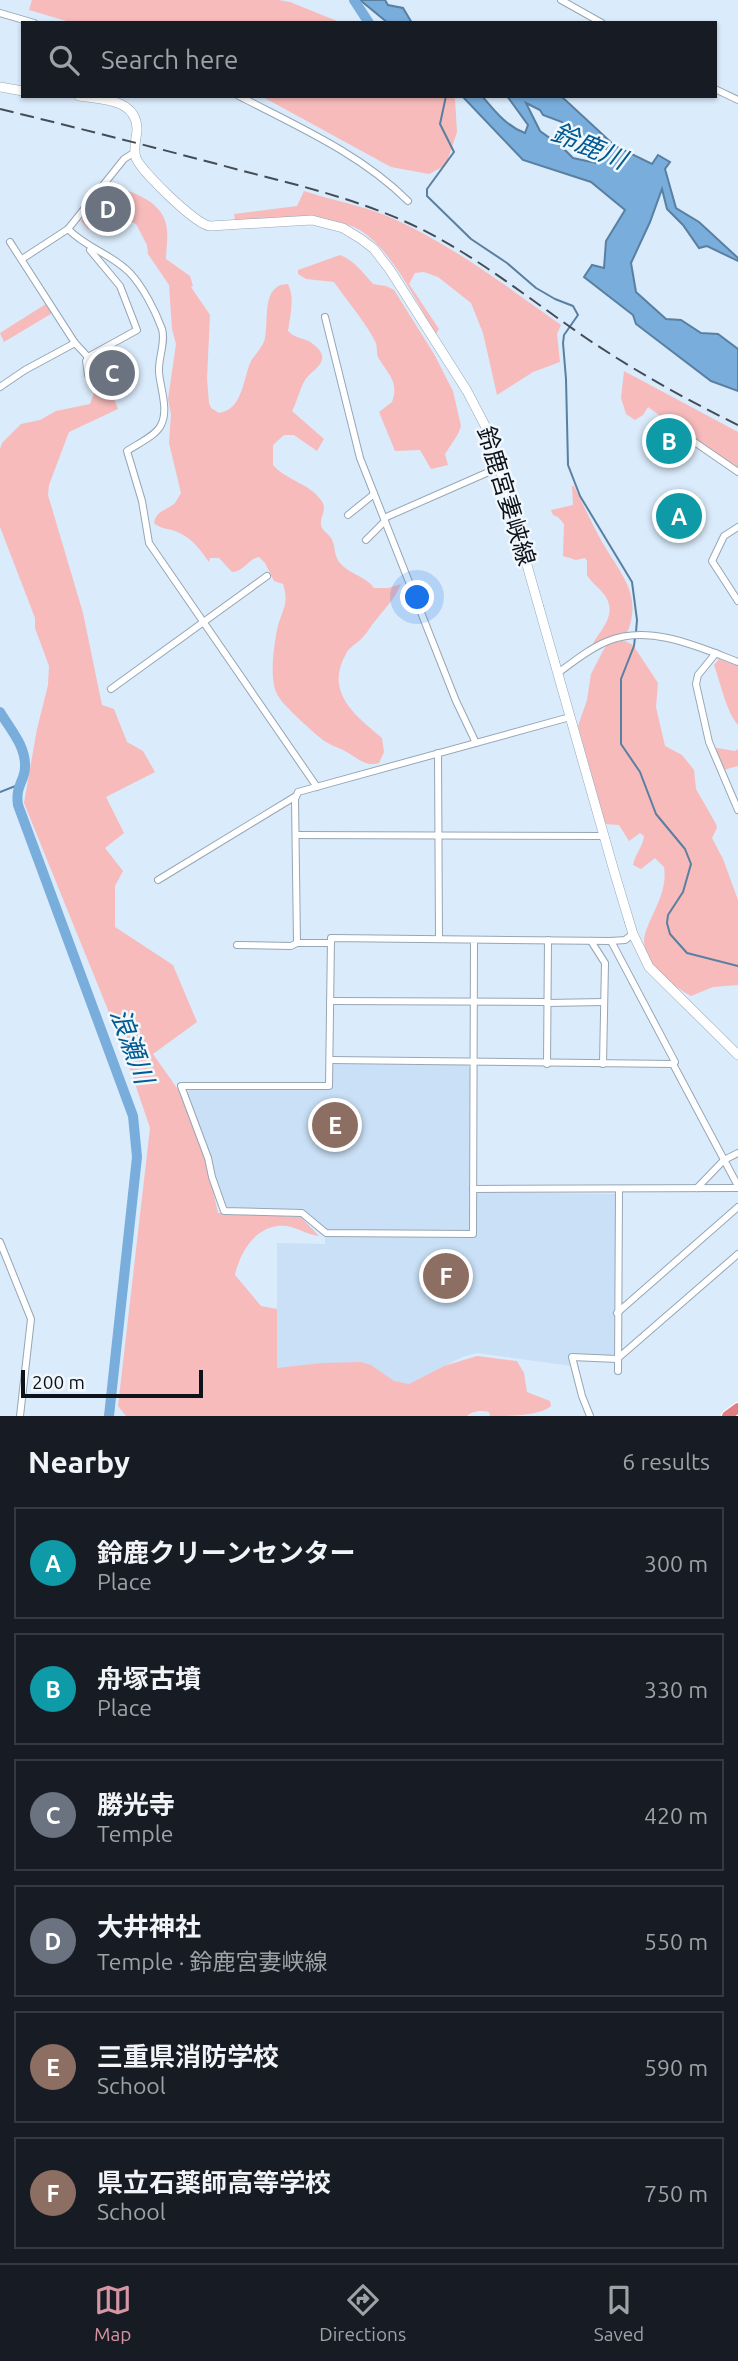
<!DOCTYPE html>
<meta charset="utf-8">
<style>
body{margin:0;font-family:Ubuntu,"Noto Sans JP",sans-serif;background:#242831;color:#f1f3f6}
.scale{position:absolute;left:21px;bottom:18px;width:182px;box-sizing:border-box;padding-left:7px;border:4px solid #0d1319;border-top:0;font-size:19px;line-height:24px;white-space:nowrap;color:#0d1319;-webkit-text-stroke:5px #f0f7fd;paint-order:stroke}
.you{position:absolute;left:418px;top:598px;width:24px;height:24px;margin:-18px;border:5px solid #fff;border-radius:50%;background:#1a73e8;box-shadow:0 0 0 10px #1a73e833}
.badge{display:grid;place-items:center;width:46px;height:46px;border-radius:50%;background:#d695a2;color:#fff;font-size:23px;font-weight:700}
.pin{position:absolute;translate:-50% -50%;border:4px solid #fff;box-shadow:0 2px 7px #0006}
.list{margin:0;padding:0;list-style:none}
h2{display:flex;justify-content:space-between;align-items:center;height:91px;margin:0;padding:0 28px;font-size:30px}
h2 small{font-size:23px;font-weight:400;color:#9ea1a6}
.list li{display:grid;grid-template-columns:46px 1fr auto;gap:21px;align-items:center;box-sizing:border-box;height:112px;margin:0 14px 14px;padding:0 14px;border:2px solid #363941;border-radius:0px}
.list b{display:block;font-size:26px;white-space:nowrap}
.list p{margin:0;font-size:23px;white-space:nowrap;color:#9ea1a6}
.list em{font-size:23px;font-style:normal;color:#9ea1a6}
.icon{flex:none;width:38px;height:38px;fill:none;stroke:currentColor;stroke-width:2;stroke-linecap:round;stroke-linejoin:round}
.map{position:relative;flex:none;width:738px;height:1416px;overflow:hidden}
.search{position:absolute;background:#171b24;box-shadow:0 2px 5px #0004;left:21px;right:21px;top:21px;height:77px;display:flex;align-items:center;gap:18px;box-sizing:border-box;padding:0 24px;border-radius:0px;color:#9ea1a6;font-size:26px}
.sheet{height:847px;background:#171b24}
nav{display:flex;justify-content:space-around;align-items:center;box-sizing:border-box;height:98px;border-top:2px solid #363941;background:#171b24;font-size:19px;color:#9ea1a6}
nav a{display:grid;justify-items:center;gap:4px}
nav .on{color:#d695a2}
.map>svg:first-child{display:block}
.built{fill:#c9e0f6}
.green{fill:#f7bbbc}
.water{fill:#79addb;stroke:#597fa1;stroke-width:2;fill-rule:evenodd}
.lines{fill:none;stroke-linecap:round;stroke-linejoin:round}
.stream{stroke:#597fa1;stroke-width:2}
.river{stroke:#79addb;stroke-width:10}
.street-casing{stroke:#96a6b5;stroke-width:8}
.secondary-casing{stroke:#96a6b5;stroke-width:10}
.highway-casing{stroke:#fff;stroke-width:12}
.street{stroke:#fff;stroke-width:6}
.secondary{stroke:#fff;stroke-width:9}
.highway{stroke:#e27e82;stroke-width:10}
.rail{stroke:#444d56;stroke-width:2;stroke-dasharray:14 7;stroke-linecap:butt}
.labels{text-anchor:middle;stroke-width:5;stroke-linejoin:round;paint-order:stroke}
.street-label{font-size:24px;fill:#0d1319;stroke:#f0f7fd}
.water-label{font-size:26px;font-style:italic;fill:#015a93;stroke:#f0f7fd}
</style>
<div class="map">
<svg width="738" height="1416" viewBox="0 0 738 1416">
<rect width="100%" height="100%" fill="#daebfb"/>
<!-- built -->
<g class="built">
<path d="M335 1064 467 1065 470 1068 469 1232 327 1230 304 1209 272 1211 229 1209 225 1206 214 1177 211 1157 187 1094 190 1089 332 1090V1066Z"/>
<path d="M477 1192 616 1194 614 1355 611 1357 570 1355 571 1366 477 1353 462 1357 409 1384 394 1381 361 1362 277 1369V1243L325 1244V1237H474Z"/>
</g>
<!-- green -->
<g class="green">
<path d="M32 0H279L290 2 342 23H73L29 10Z"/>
<path d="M261 96H451L455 99 457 132 446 165 429 174 391 167Z"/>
<path d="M107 185C132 191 165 201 167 230 168 240 166 250 166 259L190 276 193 286 191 287 210 315 207 379 209 403 211 408 219 413C243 410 243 378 251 361 256 353 263 347 265 338 269 320 261 284 288 284 295 298 290 316 288 331 296 340 305 337 313 344 335 361 312 369 305 380 300 388 297 402 292 411L324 439 317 451 294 435H284L273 445V465C286 480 310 484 321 500 328 510 320 515 321 525 322 531 328 533 331 538 336 545 333 555 340 563 350 575 366 576 374 588H388L401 584C395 599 386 607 376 620 371 625 368 632 363 637 358 643 352 645 347 652 324 691 353 714 382 738L384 752 379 763C364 768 355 755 341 749 336 747 331 745 326 742 317 736 281 704 277 694 269 679 274 646 277 630 281 610 290 605 283 584L274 581 265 563 259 557C248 559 244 572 232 572L219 558H210L209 562C200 549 190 536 175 531 166 528 161 529 154 523 157 509 167 511 175 503 177 500 179 496 181 493L169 443 171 414 168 399 176 344 172 329 169 285 148 254 147 245 136 224 124 218 88 229 81 221Z"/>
<path d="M304 191C331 200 361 205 387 216 450 243 506 286 561 325L557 334 560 362 533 372 497 395 483 333 471 303 438 277 424 272 415 273 409 284 439 329 436 334C416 302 389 243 354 227 332 217 262 221 235 220L234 214 297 206Z"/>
<path d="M340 255C354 260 364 274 373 284L386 286 394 290 434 354 453 391 461 426 458 434 445 454 448 465 431 469 420 450 395 451 379 412 392 402C400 382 387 373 378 357 376 352 378 347 375 341 364 320 348 302 334 282L306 279 298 274V270Z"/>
<path d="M49 302 54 312 4 342 0 333Z"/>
<path d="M624 371 738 432V472L648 407 643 415 635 420 626 414 621 398Z"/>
<path d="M110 388 118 409 69 432 49 485 48 495 83 613 102 705 114 709 127 742 143 751 155 772 106 797 124 833 105 848 123 871 115 886V927L173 965 197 1022 153 1054 179 1091 206 1158 218 1213 301 1217 319 1236C308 1235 298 1228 287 1226 258 1222 240 1251 235 1275L261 1306 277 1309V1368L322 1363 361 1362 371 1365 394 1381 409 1384 444 1366 477 1356 517 1361 524 1373 527 1392 550 1401 551 1406C540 1416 509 1416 490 1416L489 1412C482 1410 472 1411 467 1416H126L118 1406 150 1128 121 1042 24 803 37 729 48 685 49 666 35 628V618L0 527V449L2 443 21 424 40 420 56 411 90 404 95 390Z"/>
<path d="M572 486H574C583 504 591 522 601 540 618 571 644 594 627 633L595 647 593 643C604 626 619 611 602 592 597 586 591 582 587 575V561L585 558 576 560 563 556 564 524 558 517 553 515 551 510 573 505Z"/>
<path d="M625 641 633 645 658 683 656 707 665 746 682 755 694 770 696 789 716 824 717 828 712 838 723 859 738 900V985L713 987 691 996C672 986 638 960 645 934 652 912 668 892 664 867L655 858 641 869 633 865C635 854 643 847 644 836L640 833 629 841 619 825 605 824 578 726 587 700 591 674 604 649 610 642Z"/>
<path d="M719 659 738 666V725C726 711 721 684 714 665Z"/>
<path d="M717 748 735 751 738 749V766L723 770 713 749Z"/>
</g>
<!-- water -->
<g class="water">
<path d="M360 0H385L388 5 403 8 412 23H388Z"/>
<path d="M462 96H482C495 111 506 126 525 133L528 125 507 96H561L615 146 652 164 658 155 670 162 665 169 676 208 699 222 738 258V261L707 246 699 248 683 225 667 209 662 189 650 222 631 263 636 292 666 319 681 320 701 333 718 334 738 349V391L711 381 636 324 633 315 584 277 592 265 604 268 606 241 625 210 591 182 523 160ZM526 103 540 110 543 115 562 122 571 131 608 150 604 160 596 163 573 158 561 146 540 131Z"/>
</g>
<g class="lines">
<!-- stream -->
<g class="stream">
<path d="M446 96 440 124 454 152 427 189V196L471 239 507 263 536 288 555 299 573 306 578 315 564 335 563 343 566 379 568 465 580 496 632 582 637 620 636 632"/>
<path d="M635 637 634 646 621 679V744L640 772 656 814 685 849 691 864 683 892 668 915 667 923 670 934 687 953 738 966"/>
<path d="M0 792 18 785"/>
</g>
<!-- river -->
<g class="river">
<path d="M354 0 369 23"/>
<path d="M0 712C10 729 26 746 25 767 25 781 15 785 18 805L133 1116 137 1157 109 1416"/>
</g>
<!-- street casing -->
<g class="street-casing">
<g id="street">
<path d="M561 0 602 23"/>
<path d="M0 13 34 23"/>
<path d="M715 89 738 100"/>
<path d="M239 96C297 126 361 154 408 201"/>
<path d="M68 229C86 248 112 254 130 273 143 287 155 310 162 329 166 342 158 358 159 372 160 387 169 410 161 425 156 436 137 444 127 451L142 501 149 543 317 787"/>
<path d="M10 242 75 343 88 357 137 330 120 286 90 250"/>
<path d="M22 259 68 229 124 159 135 152"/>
<path d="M325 317 360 458 456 701 476 743"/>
<path d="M88 357 86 361 88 375"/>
<path d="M0 387 25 370 75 343"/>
<path d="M693 441 738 472"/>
<path d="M348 515 374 494"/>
<path d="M384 518 500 467"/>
<path d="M738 527 724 536 712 561 738 601"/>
<path d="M366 540 385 521"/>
<path d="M716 653 698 675 696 684 709 742 738 810"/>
<path d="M558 673C573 662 590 648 608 641 650 624 699 647 738 662"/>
<path d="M111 689 267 576"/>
<path d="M438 753 439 939"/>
<path d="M296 835 603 836"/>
<path d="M158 880 296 796"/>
<path d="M474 940 473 1234 326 1233 302 1213 224 1211 212 1177 208 1158 181 1086H329L331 938 611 941 625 940 633 934"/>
<path d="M591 941 605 963 603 1064"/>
<path d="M611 941 675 1062 673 1064 738 1186"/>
<path d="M297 943 295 799 298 792 570 717"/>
<path d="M237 945 291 946 297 943H331"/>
<path d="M330 1001 547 1002"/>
<path d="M547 1003 604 1002"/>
<path d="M330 1060 673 1064"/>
<path d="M547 1064 548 940"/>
<path d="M697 1188 724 1160 738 1153"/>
<path d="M473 1189 738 1188"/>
<path d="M0 1242 31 1319 20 1416"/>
<path d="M617 1313 738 1207"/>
<path d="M618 1371 619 1189"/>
<path d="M590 1416 582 1396 572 1357 617 1359 738 1254"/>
</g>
</g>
<!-- secondary casing -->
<g class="secondary-casing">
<g id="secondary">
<path d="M0 87 23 91"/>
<path d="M79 96C102 99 138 99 137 131 136 140 133 149 136 158 141 171 196 225 210 226L312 220 343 228 361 239 374 249 390 270 467 391 490 435 614 871 633 934 649 967 738 1055"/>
</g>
</g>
<!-- highway casing -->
<g class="highway-casing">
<path id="highway" d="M727 1416 738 1408"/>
</g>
<!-- street -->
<use href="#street" class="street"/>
<!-- secondary -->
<use href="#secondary" class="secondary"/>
<!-- highway -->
<use href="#highway" class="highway"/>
<!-- rail -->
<path class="rail" d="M0 109C82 129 165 150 247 172 306 187 367 202 423 230 482 260 532 301 586 338 635 371 685 399 738 425"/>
</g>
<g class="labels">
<!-- street labels -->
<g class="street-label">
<text transform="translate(506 496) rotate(73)" y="8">鈴鹿宮妻峡線</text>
</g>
<!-- water labels -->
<g class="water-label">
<text transform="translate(589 146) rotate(23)" y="9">鈴鹿川</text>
<text transform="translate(132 1046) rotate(70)" y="9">浪瀬川</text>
</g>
</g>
</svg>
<div class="scale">200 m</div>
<div class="you"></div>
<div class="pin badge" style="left:679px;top:516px;background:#0f9aa8">A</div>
<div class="pin badge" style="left:669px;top:441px;background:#0f9aa8">B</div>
<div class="pin badge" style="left:112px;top:373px;background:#6b7280">C</div>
<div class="pin badge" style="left:108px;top:209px;background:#6b7280">D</div>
<div class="pin badge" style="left:335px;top:1125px;background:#8d6e63">E</div>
<div class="pin badge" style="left:446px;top:1276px;background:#8d6e63">F</div>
<div class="search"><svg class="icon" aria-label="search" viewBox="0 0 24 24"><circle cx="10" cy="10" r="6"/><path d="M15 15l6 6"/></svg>Search here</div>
</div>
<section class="sheet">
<h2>Nearby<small>6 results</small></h2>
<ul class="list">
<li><span class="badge" style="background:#0f9aa8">A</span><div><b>鈴鹿クリーンセンター</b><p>Place</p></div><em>300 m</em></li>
<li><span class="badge" style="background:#0f9aa8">B</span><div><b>舟塚古墳</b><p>Place</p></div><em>330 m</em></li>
<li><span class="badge" style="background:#6b7280">C</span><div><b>勝光寺</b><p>Temple</p></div><em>420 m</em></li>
<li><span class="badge" style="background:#6b7280">D</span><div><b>大井神社</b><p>Temple · 鈴鹿宮妻峡線</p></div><em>550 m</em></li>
<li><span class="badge" style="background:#8d6e63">E</span><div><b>三重県消防学校</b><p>School</p></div><em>590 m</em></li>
<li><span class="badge" style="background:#8d6e63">F</span><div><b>県立石薬師高等学校</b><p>School</p></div><em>750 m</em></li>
</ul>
</section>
<nav>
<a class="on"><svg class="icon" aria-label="map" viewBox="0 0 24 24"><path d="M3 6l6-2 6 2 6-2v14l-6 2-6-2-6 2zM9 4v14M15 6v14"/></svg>Map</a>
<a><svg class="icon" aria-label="directions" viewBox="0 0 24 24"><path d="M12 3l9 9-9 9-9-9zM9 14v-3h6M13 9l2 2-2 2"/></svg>Directions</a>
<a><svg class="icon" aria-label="saved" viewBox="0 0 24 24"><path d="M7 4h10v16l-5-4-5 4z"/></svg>Saved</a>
</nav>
